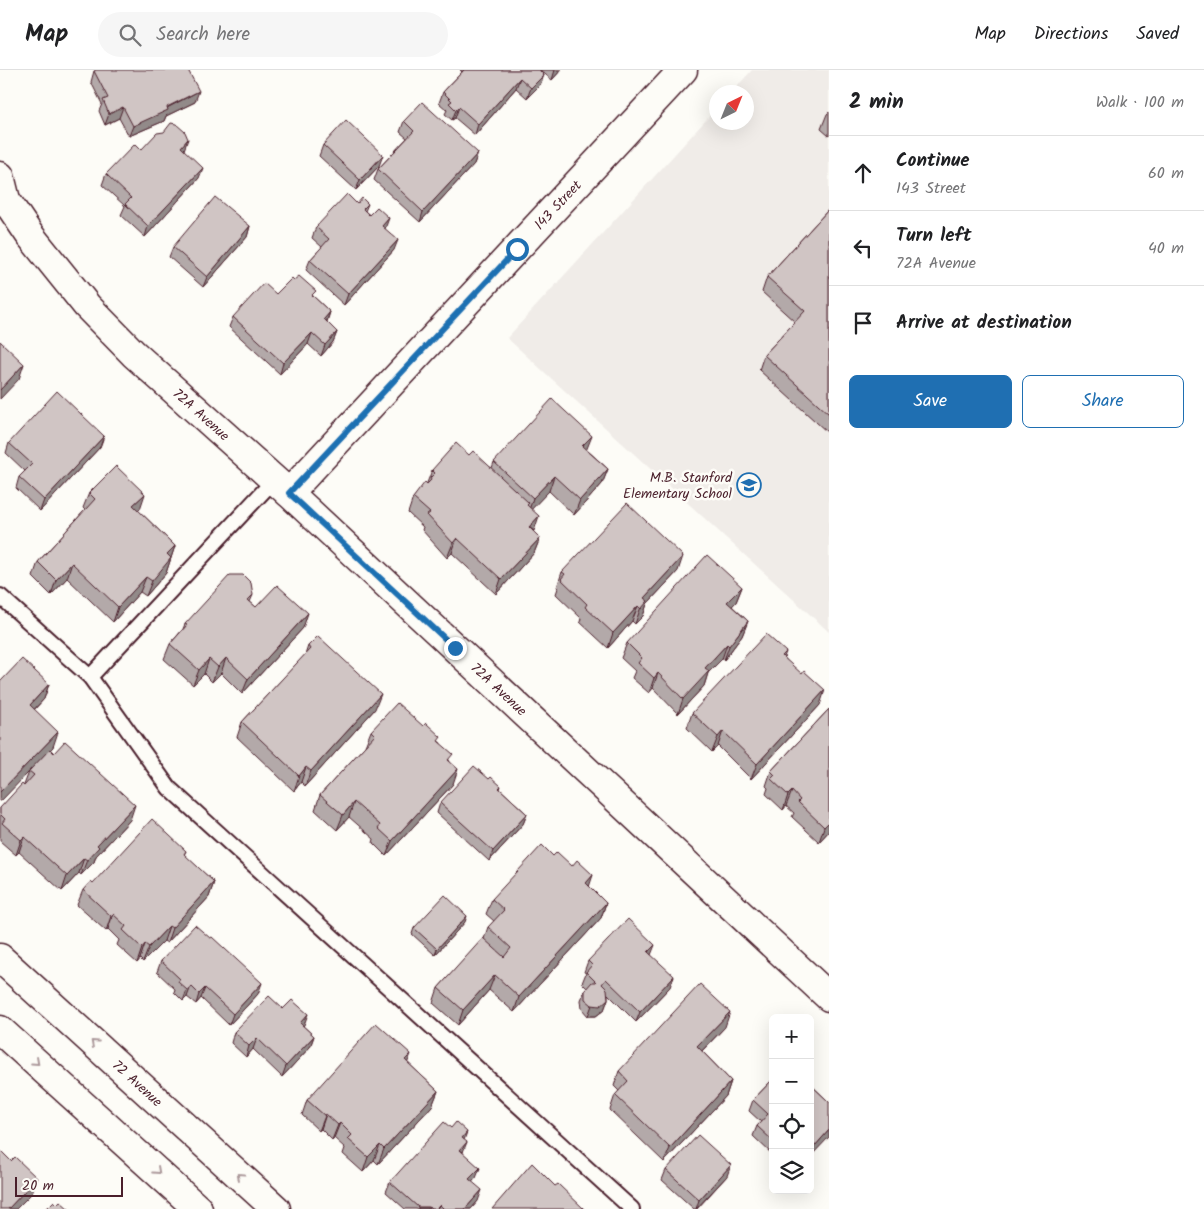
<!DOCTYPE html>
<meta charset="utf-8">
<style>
body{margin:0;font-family:Kalam,sans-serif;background:#f6f6f6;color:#202124}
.controls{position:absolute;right:15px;bottom:15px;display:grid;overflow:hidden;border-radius:8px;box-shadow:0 5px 20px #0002}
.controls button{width:45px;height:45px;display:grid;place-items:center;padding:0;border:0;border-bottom:1px solid #e0e0e0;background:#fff;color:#202124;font:25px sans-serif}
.compass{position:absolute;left:709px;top:15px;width:45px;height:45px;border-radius:50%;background:#fff;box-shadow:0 5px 20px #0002;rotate:43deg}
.scale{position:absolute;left:15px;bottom:12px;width:108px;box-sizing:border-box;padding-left:5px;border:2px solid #4a1f2b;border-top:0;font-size:14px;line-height:18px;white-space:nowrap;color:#4a1f2b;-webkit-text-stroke:4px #fdfcf7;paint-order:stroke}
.stop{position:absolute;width:15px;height:15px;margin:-11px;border:4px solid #1f6fb2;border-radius:50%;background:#fff}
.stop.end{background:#1f6fb2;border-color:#fff;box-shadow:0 1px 5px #0008}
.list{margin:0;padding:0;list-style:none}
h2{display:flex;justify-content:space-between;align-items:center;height:65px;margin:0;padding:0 20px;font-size:21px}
h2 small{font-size:16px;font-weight:400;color:#757577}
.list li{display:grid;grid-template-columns:32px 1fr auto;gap:15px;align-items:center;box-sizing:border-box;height:75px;padding:0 20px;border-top:1px solid #e0e0e0}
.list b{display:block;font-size:19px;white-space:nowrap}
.list p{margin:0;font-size:16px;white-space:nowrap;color:#757577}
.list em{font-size:16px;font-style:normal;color:#757577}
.actions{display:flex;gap:10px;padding:15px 20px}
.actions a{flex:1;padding:11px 0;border:1px solid #1f6fb2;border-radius:8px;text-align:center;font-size:18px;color:#1f6fb2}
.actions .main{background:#1f6fb2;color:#fff}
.icon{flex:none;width:28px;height:28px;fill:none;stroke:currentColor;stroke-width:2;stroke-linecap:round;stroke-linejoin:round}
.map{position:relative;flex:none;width:829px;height:1139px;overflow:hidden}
header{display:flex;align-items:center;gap:30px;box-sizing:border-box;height:70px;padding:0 25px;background:#fff;border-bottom:1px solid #e0e0e0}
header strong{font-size:24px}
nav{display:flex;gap:28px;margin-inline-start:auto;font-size:18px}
.search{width:350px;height:45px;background:#f6f6f6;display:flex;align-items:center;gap:12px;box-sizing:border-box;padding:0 18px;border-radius:28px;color:#757577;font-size:19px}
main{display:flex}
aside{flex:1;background:#fff}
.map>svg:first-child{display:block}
.built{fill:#f0ece8}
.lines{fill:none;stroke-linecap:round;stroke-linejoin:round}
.lane-casing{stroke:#4a1f2b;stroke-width:18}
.street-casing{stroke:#4a1f2b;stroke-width:31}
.secondary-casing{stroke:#4a1f2b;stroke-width:31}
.lane{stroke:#fdfcf7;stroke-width:14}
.street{stroke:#fdfcf7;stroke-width:28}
.secondary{stroke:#fdfcf7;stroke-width:28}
.wall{fill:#b3a9a9;stroke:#4a1f2b}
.shaded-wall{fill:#928a89;stroke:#4a1f2b}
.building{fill:#d0c5c4;stroke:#4a1f2b}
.oneway{stroke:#ac999b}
.route{stroke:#1f6fb2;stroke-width:6}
.labels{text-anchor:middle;stroke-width:5;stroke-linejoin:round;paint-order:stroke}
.street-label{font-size:14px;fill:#4a1f2b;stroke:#fdfcf7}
.poi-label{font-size:14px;fill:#4a1f2b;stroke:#fdfcf7;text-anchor:end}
</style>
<header>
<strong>Map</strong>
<div class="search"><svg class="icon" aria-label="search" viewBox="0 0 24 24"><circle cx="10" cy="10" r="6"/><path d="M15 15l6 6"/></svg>Search here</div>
<nav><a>Map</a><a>Directions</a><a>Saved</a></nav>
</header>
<main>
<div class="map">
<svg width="829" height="1139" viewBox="0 0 829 1139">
<rect width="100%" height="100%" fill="#fdfcf7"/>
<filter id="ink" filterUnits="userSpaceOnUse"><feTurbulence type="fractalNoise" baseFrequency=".02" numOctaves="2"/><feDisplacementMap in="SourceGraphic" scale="10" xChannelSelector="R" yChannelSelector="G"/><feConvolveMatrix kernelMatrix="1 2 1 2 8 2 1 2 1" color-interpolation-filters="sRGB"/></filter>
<g filter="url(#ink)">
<!-- built -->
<path class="built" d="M752 0H829V562L507 268 716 39V52H746V22H732Z"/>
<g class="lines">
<!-- lane casing -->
<g class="lane-casing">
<g id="lane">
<path d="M0 526 90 607 169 718 632 1139"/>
<path d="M90 607 274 410"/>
</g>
</g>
<!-- street casing -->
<g class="street-casing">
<g id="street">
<path id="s1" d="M0 106 6 130 29 164 87 236 134 284 289 423 829 927"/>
<path id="s2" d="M289 423 683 0"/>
</g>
</g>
<!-- secondary casing -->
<g class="secondary-casing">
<g id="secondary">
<path id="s3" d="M0 888 276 1139"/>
<path d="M0 960 198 1139"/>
</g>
</g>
<!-- lane -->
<use href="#lane" class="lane"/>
<!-- street -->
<use href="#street" class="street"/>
<!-- secondary -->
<use href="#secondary" class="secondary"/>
</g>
<!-- wall -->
<g class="wall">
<path d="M460 0H539L544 5 540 15 527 28 516 18 475 65 455 48 452 50 445 44 447 40 439 33 443 22 462 2Z"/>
<path d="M540 0H561L552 10Z"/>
<path d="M94 1 195 32 166 46 164 51 129 66 119 48 105 55 99 41 102 34 91 12Z"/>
<path d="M829 42V66L821 59 827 44Z"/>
<path d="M404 51 478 83 474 94 420 152 374 110 378 99 407 68 400 62Z"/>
<path d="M323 75 379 96 356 120 319 86Z"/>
<path d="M141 80H184L199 108 145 167 121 145 125 136 102 115 106 104Z"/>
<path d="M357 134H368L365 141 385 159 394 180 344 235 306 200 310 190 322 177 312 168 316 157Z"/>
<path d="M829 139V360L827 362 759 300 764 285 795 252 762 222 767 207Z"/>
<path d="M250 156 247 167 203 217 169 187 173 177Z"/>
<path d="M276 224 314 227 330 242 327 252 337 262 333 272 321 286 308 274 280 304 229 257 233 247Z"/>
<path d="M104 366 100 377 40 441 16 418 19 407 25 401 6 383 9 373Z"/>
<path d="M587 380 608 399 602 414 574 445 549 421 531 439 533 462 540 468 534 483 496 524 452 483 447 488 422 460 423 457 408 443 413 428 427 413 432 400 469 385 492 398 494 392Z"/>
<path d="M89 423 140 439 138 440 175 476 166 503 146 526 140 522 113 552 67 508 51 525 33 507 38 492 85 440 83 438Z"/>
<path d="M678 501 647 534 643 546 635 554 632 551 608 578 580 552 581 548 556 524 558 518 557 517 562 502Z"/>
<path d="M742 517 736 532 732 536 748 551 742 566 724 590 722 589 708 603 704 616 678 644 653 618 649 623 632 608 635 601 621 588 627 573Z"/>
<path d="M253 525 250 532 256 537 303 558 242 624 221 603 212 612 204 604 193 615 164 589 170 574 183 559 185 554Z"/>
<path d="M308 576 375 639 305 716 301 712 294 721 237 667 242 652 305 585Z"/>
<path d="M786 582 784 587 820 635 751 709 718 676 712 682 687 658 692 643Z"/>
<path d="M0 612 49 614 44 629 34 640 53 677 50 680 130 750 96 786 94 792 81 805 79 803 62 821 19 782 16 785 0 771V738L24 715 29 702Z"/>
<path d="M829 639V761L819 772 792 747 794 743 786 736 783 740 766 724 768 718 766 716 771 701Z"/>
<path d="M371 661 440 672 450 692 453 714 386 786 373 773 374 769 349 747 337 760 315 740 320 725 365 676Z"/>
<path d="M489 709 501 716 500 719 527 744 523 754 489 791 437 743 440 733Z"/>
<path d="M186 781 184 785 214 812 209 827 167 873 164 871 143 892 140 889 137 893 117 875 119 870 108 859 106 861 77 835 83 820 93 813Z"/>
<path d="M553 786 589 817 606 833 601 848 514 942 489 920 458 955 433 933 438 918 484 869 488 857 494 851 486 844 492 829Z"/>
<path d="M465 852 435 885 412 864 414 858Z"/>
<path d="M651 885 670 917 636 952 608 924V929L604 940 596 946H588L582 939 581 930 585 920 587 918 582 913 586 903 584 902 588 891Z"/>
<path d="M161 891 258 924 229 955 201 928 196 934 187 927 183 931 174 922 175 919 157 902Z"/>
<path d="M283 939 304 955 303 956 314 966 310 977 282 1007 253 979 246 987 231 973 234 962Z"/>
<path d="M725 957 702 981 731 1011 726 1026 664 1092 610 1040 615 1025 619 1021 614 1016 619 1001Z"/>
<path d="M408 993 438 1021 432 1036 378 1094 374 1090 363 1102 343 1084 345 1078 334 1068 332 1070 321 1059 319 1061 302 1045 307 1030Z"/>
<path d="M773 1009V1085L753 1066 757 1056 761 1052 749 1041 753 1030Z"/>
<path d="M810 1014 829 1032 810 1087Z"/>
<path d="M464 1070 463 1083 476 1108 472 1112 478 1131 471 1139H405L386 1122 390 1112Z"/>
<path d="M666 1100 727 1106 697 1139H694L662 1110Z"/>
</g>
<!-- shaded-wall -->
<g class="shaded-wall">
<path d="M555 0H561L552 10Z"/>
<path d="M544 5 540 15 527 28 531 18Z"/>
<path d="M520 8 516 18 475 65 478 54Z"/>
<path d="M199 21 195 32 166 46 164 51 129 66 133 56Z"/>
<path d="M123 37 119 48 105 55 109 44Z"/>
<path d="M459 37 455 48 452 50 456 40Z"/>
<path d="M188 69 184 80 181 77Z"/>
<path d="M478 83 474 94 420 152 423 142Z"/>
<path d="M383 85 379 96 356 120 360 110Z"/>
<path d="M203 98 199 108 145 167 148 156Z"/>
<path d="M389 148 385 159 382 156Z"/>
<path d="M250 156 247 167 203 217 207 207Z"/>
<path d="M398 170 394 180 344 235 348 224Z"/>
<path d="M330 242 326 253 324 249Z"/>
<path d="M337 262 333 272 321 286 325 275Z"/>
<path d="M312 263 308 274 280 304 283 293Z"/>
<path d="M24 294 19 309 0 329V320Z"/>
<path d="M104 366 100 377 40 441 44 430Z"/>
<path d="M592 366 586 381 582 376Z"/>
<path d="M608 399 602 414 574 445 580 430Z"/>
<path d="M554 406 549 421 528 443 533 428Z"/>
<path d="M145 424 140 439 127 450 133 435Z"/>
<path d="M539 446 534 461 529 457Z"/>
<path d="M457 468 452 483 447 488 453 473Z"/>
<path d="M540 468 534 483 496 524 501 509Z"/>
<path d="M175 476 166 503 146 526 152 511 167 484Z"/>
<path d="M683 486 678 501 647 534 643 546 635 554 644 528Z"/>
<path d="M72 493 67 508 51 525 56 510Z"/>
<path d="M146 507 140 522 113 552 118 537Z"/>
<path d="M742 517 736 532 722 547 727 532Z"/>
<path d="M638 536 632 551 608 578 613 563Z"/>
<path d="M308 543 303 558 242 624 248 609Z"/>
<path d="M748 551 742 566 724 590 729 576Z"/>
<path d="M727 574 722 589 708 603 704 616 678 644 683 629 705 598Z"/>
<path d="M226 588 221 603 212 612 218 597Z"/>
<path d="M209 589 204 604 193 615 199 600Z"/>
<path d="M658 603 653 618 649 623 654 608Z"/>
<path d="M49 614 44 629 24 650 30 635Z"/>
<path d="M825 620 820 635 751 709 757 694Z"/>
<path d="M381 624 375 639 305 716 311 701Z"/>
<path d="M723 661 718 676 712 682 718 667Z"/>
<path d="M58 662 53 677 0 732V722Z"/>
<path d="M306 697 301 712 294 721 299 706Z"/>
<path d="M458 699 453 714 386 786 392 771Z"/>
<path d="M792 721 786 736 783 740 788 725Z"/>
<path d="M354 732 349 747 337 760 343 745Z"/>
<path d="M135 735 130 750 96 786 94 792 81 805 87 790 97 775Z"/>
<path d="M527 744 523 754 489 791 493 781Z"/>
<path d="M829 752V761L819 772 824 757Z"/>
<path d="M24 767 19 782 16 785 21 770Z"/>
<path d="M84 788 79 803 62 821 67 806Z"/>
<path d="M593 805 588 820 586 813Z"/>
<path d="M214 812 209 827 167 873 172 858Z"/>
<path d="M606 833 601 848 514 942 519 927Z"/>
<path d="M113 844 108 859 106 861 111 846Z"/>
<path d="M467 846 465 852 435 885 437 879Z"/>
<path d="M169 856 164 871 143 892 149 877Z"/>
<path d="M145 874 140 889 137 893 142 878Z"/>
<path d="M655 875 651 885 648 882Z"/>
<path d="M495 905 489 920 458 955 463 940Z"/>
<path d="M674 906 670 917 636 952 640 942Z"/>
<path d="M262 913 258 924 229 955 233 944Z"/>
<path d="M191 916 187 927 183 931 187 920Z"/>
<path d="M205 918 201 928 196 934 199 924Z"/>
<path d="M608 929 604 940 596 946H588L592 935Z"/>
<path d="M730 942 725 957 692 991 697 976Z"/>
<path d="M308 944 304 955 296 963 300 953Z"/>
<path d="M314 966 310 977 282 1007 286 996Z"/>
<path d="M257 968 253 979 246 987 249 976Z"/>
<path d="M411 984 405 999V990Z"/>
<path d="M731 1011 726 1026 664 1092 670 1078Z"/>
<path d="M438 1021 432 1036 378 1094 384 1079Z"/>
<path d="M326 1044 321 1059 319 1061 325 1046Z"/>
<path d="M340 1053 334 1068 332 1070 338 1055Z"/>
<path d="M829 1060V1067L810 1087 814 1077Z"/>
<path d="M467 1062 463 1073 462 1068Z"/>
<path d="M467 1072 463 1082 460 1080Z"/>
<path d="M380 1075 374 1090 363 1102 368 1087Z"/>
<path d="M731 1095 727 1106 696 1139 699 1130Z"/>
<path d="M480 1098 476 1108 465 1120 469 1109Z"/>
<path d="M37 1108 32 1123 16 1139H8Z"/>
<path d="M482 1120 478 1131 471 1139H465Z"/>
<path d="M418 1137H429L428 1139H418Z"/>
</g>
<!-- building -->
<g class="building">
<path d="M96 0H188L199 21 167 37 168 40 133 56 123 37 109 44 103 30 108 28 94 1Z"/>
<path d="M464 0H539L544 5 531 18 520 8 478 54 459 37 456 40 449 33 452 31 443 22Z"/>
<path d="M422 32 478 83 423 142 378 99 414 61 404 51Z"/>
<path d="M346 50 383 85 360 110 323 75Z"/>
<path d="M171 53 176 54 185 62 188 69 181 77 203 98 148 156 125 134 131 128 106 104 135 74 141 80 157 63 164 62Z"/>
<path d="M347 124 357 134 362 128 368 134 363 139 369 145 377 137 389 148 382 156 398 170 348 224 310 190 329 169 316 157Z"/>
<path d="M215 127 250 156 207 207 173 177Z"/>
<path d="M829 139V344L764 285 805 241 767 207Z"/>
<path d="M299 206 316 221 312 225 330 242 324 249 337 262 325 275 312 263 283 293 233 247 264 213 276 224 292 208 294 210Z"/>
<path d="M0 271 24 294 0 320Z"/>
<path d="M57 321 104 366 44 430 19 407 32 394 9 373Z"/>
<path d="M552 329 592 366 582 376 608 399 580 430 554 406 533 428 494 392Z"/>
<path d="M456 373 469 385 473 381 529 433 527 435 539 446 529 457 540 468 501 509 457 468 453 473 427 445 430 443 413 428 425 412 427 414 431 410 430 408 435 403 432 400Z"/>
<path d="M116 396 145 424 133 435 175 476 167 484 171 488 152 511 146 507 118 537 72 493 56 510 38 492 95 429 89 423Z"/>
<path d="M627 433 683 486 644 528 648 531 641 539 638 536 613 563 585 537 587 534 561 509 565 504 562 502Z"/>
<path d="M707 485 742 517 727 532 748 551 729 576 727 574 705 598 709 601 683 629 658 603 654 608 638 593 642 588 627 573Z"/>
<path d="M230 505H243L251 513 253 525 248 530 256 537 277 515 308 543 248 609 226 588 218 597 209 589 199 600 170 574 187 555 185 554Z"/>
<path d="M766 564 786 582 782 586 802 604 804 601 825 620 757 694 723 661 718 667 692 643Z"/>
<path d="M318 566 381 624 311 701 306 697 299 706 242 652 310 579 308 576Z"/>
<path d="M22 589 49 614 30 635 58 662 0 722V612Z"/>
<path d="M397 633 423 656 426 653 441 667 438 671 453 684 448 690 458 699 392 771 378 758 380 755 354 732 343 745 320 725 375 665 371 661Z"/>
<path d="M829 639V752L824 757 798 732 800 730 792 721 788 725 771 709 775 705 771 701Z"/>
<path d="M65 671 135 735 97 775 99 777 87 790 84 788 67 806 24 767 21 770 2 753 5 749 0 744V738L22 714 24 716 34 705 29 701 50 679 54 683Z"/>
<path d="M474 696 489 709 491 707 501 716 499 718 527 744 493 781 440 733Z"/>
<path d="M152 749 186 781 184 784 214 812 172 858 169 856 149 877 145 874 142 878 123 860 126 856 113 844 111 846 83 820 91 811 93 813Z"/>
<path d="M542 775 553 786 557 782 572 796 577 790 593 805 586 813 606 833 519 927 495 905 463 940 438 918 483 868 504 887 511 878 488 857 504 840 492 829Z"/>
<path d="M445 825 467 846 437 879 414 858Z"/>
<path d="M628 849 655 875 648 882 674 906 640 942 606 909 602 914 607 919 608 929 600 936 592 935 585 929V920L592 912H596L586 902 592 895 588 891Z"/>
<path d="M195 855 210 868 212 867 262 913 233 944 205 918 199 924 191 916 187 920 178 912 180 909 161 891Z"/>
<path d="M700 914 730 942 697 976 731 1011 670 1078 615 1025 628 1011 619 1001Z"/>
<path d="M269 926 283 939 292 930 308 944 300 953 314 966 286 996 257 968 249 976 234 962Z"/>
<path d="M376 953 411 984 405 990 438 1021 384 1079 380 1075 368 1087 348 1069 352 1065 340 1053 338 1055 326 1044 325 1046 307 1030Z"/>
<path d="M773 1009V1071L757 1056 768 1044 753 1030Z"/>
<path d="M810 1014 829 1032V1060L814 1077 810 1074Z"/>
<path d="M444 1052 451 1058 456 1052 467 1062 462 1068 467 1072 460 1080 480 1098 469 1109 482 1120 465 1139H444L440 1135 436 1139H432L429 1137H418L390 1112Z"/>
<path d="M698 1065 731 1095 699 1130 666 1100Z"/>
<path d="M0 1080 11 1091 15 1087 37 1108 8 1139H0Z"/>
<path d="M532 1093 555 1116 558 1114 584 1139H492Z"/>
<path d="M54 1131 57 1134 60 1131 69 1139H46Z"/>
</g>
<!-- one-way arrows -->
<defs><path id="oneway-chevron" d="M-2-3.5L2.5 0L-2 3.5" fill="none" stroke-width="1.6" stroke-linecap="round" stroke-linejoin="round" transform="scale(1.25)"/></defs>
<g class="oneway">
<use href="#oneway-chevron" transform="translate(94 973) rotate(-138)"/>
<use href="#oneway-chevron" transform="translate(36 992) rotate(42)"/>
<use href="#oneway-chevron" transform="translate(157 1101) rotate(42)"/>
<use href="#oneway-chevron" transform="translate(240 1106) rotate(-138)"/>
</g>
</g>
<g class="lines" filter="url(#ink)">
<!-- route -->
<path class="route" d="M455 578 289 423 517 179"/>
</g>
<!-- icons -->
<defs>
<g id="school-ring" transform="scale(1.25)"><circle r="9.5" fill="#fdfcf7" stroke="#1f6fb2" stroke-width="1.5"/><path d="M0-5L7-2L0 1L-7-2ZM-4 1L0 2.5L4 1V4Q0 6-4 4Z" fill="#1f6fb2"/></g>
</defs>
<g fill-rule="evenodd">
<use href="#school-ring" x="749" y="415"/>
</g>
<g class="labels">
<!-- street labels -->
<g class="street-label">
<text dy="5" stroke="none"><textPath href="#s2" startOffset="394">143 Street</textPath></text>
<text dy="5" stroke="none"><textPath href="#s1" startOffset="316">72A Avenue</textPath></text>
<text dy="5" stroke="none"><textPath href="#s1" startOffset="721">72A Avenue</textPath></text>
<text dy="5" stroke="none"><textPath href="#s3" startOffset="186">72 Avenue</textPath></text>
</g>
<!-- poi labels -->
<g class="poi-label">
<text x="732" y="412">M.B. Stanford<tspan x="732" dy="16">Elementary School</tspan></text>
</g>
</g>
</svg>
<div class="controls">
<button>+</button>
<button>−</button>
<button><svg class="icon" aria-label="locate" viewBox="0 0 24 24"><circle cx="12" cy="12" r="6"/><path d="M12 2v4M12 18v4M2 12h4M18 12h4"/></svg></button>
<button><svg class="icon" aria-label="layers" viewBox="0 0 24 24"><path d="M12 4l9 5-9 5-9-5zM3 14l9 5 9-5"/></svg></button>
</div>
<svg class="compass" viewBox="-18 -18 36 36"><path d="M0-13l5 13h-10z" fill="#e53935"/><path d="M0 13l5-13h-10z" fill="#757577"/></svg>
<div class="scale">20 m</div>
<div class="stop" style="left:517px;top:179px"></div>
<div class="stop end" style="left:455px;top:578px"></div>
</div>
<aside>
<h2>2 min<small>Walk · 100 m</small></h2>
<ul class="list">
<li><svg class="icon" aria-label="ahead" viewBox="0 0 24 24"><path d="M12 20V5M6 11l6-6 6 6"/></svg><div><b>Continue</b><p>143 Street</p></div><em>60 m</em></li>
<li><svg class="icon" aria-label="left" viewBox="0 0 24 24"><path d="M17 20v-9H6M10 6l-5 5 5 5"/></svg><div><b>Turn left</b><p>72A Avenue</p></div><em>40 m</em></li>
<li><svg class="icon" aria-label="arrive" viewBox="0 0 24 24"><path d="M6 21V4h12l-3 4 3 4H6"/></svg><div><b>Arrive at destination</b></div></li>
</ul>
<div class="actions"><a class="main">Save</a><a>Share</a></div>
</aside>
</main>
